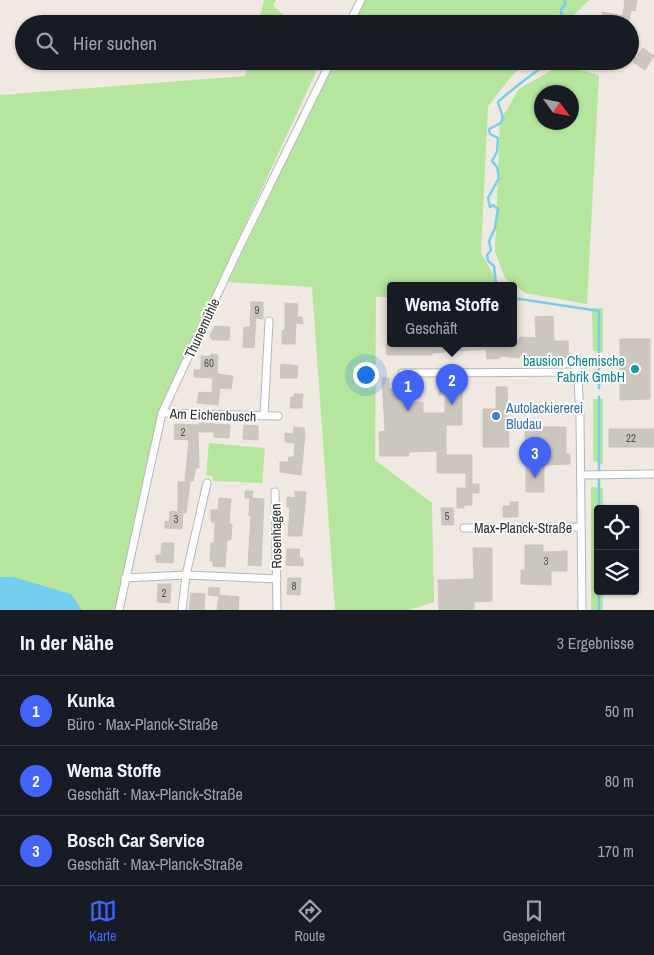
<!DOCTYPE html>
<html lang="de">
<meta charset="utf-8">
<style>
body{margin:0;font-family:"Archivo Narrow",sans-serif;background:#242831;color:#f1f3f6}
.controls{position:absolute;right:15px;bottom:15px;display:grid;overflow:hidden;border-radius:5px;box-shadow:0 1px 4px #0004}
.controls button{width:45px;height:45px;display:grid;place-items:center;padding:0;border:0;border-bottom:1px solid #363941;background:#171b24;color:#f1f3f6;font:25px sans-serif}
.compass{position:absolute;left:534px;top:85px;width:45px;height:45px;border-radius:50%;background:#171b24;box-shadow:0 1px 4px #0004;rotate:123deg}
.you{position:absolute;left:365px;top:374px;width:18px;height:18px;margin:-12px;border:4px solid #fff;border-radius:50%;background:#1a73e8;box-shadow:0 0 0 8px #1a73e833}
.badge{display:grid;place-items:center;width:32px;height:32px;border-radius:50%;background:#4264fb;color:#fff;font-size:16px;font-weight:700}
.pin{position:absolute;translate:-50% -41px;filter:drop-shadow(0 1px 2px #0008)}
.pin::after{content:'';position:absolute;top:26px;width:18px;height:15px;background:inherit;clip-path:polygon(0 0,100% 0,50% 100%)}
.popup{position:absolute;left:387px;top:282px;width:130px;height:65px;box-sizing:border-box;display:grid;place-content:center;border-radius:5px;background:#171b24;filter:drop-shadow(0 1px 4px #0005);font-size:16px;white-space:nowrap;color:#9ea1a6}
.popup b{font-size:19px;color:#f1f3f6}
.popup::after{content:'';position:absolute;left:50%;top:100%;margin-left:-10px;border:10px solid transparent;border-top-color:#171b24}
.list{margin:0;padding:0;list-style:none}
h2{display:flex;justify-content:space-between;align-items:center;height:65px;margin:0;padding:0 20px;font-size:21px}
h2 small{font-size:16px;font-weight:400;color:#9ea1a6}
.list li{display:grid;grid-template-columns:32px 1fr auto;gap:15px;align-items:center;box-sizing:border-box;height:70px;padding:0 20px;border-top:1px solid #363941}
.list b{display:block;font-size:19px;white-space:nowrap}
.list p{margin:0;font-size:16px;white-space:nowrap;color:#9ea1a6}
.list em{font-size:16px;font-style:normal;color:#9ea1a6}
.icon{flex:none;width:28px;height:28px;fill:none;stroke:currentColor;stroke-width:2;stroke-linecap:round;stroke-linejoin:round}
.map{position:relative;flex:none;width:654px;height:610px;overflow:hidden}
.search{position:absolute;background:#171b24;box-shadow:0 1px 4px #0004;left:15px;right:15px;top:15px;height:55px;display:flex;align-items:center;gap:12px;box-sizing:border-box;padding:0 18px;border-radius:28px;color:#9ea1a6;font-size:19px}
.sheet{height:275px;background:#171b24}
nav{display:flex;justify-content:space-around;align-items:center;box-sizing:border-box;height:70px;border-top:1px solid #363941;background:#171b24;font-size:14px;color:#9ea1a6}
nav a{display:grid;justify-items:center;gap:2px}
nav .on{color:#4264fb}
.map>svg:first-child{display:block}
.green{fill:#b6e59e;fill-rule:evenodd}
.water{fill:#75cff0}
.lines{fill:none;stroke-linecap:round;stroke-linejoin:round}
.stream{stroke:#75cff0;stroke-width:2.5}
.building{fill:#cbc7bf;stroke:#cbc5ba}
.street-casing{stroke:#b4b7c1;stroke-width:9}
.street{stroke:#fff;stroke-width:7}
.culture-dot{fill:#0f9aa8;stroke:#fff;stroke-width:2}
.shop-dot{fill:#3f7fe0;stroke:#fff;stroke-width:2}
.labels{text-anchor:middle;stroke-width:4;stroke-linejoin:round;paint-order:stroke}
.number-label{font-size:11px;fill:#555452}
.street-label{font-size:14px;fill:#2e2e2e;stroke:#fff}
.culture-label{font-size:14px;fill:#0d838f;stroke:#fff;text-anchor:end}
.shop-label{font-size:14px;fill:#366cbe;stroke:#fff;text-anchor:start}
</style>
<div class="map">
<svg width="654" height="610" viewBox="0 0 654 610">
<rect width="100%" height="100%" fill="#efe9e1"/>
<!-- green -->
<g class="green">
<path d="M264 0H276L273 6 295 24H258Z"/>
<path d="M363 0H589L565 24H352Z"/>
<path d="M249 61H321L159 411 118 610H82L81 607 13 577H0V95L245 76Z"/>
<path d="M334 61H527L511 77 488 106 481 253 500 286H391V297H376L375 460 432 503 434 602 409 610H335L312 287 228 282Z"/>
<path d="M561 65 599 75 587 304 525 293 505 278 495 252 500 121 519 89ZM542 92H572V122H542Z"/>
<path d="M592 308H603V352L593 351Z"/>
<path d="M593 399H603V464L593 461Z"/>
<path d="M209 443 265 448 262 483 213 481 212 476 206 475Z"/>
<path d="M591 487 603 488V509H598V591H603V610H591Z"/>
</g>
<!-- water -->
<path class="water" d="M0 577H13L71 594 82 610H0Z"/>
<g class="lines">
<!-- stream -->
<g class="stream">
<path d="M562 24 561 9 565 5V0"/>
<path d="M502 286 496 283 494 266 488 261 487 255 491 250 489 241 495 228 498 209 493 205 490 207 488 198 499 178 497 167 492 161 497 152 498 138 490 134 489 129 501 123 503 118 498 102C514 87 532 75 550 61"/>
<path d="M513 298 599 311V354"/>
<path d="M599 363V388"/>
<path d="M599 397V509"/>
<path d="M599 591V610"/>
</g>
</g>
<!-- building -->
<g class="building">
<path d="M625 0H637L635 11 631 10 628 24H603L602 12 623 16Z"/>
<path d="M643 48 654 56 645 70 633 62Z"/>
<path d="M251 302H263V319L256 318 254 348 243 347 244 327H250Z"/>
<path d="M285 303 298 304 297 317H302L303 324 296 323 295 344H282V331L285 329Z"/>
<path d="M553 316 554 341H568L569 357 537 359 520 355 519 358 500 356V358L487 359 486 349 459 351 458 344H499L500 346H515L520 337 536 338 535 317Z"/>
<path d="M215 326 230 327 229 340H212L210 335Z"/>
<path d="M620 339H650V399L620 400Z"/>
<path d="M386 344H444L445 352 432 353V355H387Z"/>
<path d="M211 354 218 355 217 374 233 376 231 389 220 388 218 405 197 403 199 392 212 393 213 378 194 377V370H201V356H211Z"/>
<path d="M281 364 298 366 297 378H280Z"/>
<path d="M382 378H389V389L400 388V396H408V403L423 402V413H445V395H439V383H462V425H446V455H472V484H479V493H472V505H464V508H457V488H466V473H437V451L409 452V456H380L379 432 385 431Z"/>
<path d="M496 387H507L509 447H483V409H496Z"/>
<path d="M294 394H303L302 408H290L291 397H294Z"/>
<path d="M199 423 230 425 229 438 214 437V432H198L199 468H196L193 481H185L189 440 174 439 175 424 199 425Z"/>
<path d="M244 425 258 426V440L243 439Z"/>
<path d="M294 427 304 428 305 434 301 475 280 472V462H288L289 457H294L295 443 285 442V433L293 434Z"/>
<path d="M525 427H566V454H570V464L544 465V492H526V457H544V443H525Z"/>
<rect x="609" y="429" width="45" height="18"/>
<path d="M178 482H190L186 513 183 512 182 529 165 528V521L169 522 170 511 178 512Z"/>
<path d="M245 491H253L252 498 264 499 261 566 248 565 251 516H249L250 498H245Z"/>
<path d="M295 491 306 492 302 536H288L290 507H287V497L295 498Z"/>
<path d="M219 498 231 499 229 524H232L231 540H227L225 567 213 566V561H210L211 543H214L215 522H211V510H218Z"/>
<path d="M510 502H518V517H503V506H510Z"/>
<path d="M441 508H453L454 525H442Z"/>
<path d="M162 543H174L173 563 156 562V555H161Z"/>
<path d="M525 545H543V552L567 551V571H551V585L521 584V570H525Z"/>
<path d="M473 548H492V601L474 602V609L439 610 438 580 474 579Z"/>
<path d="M287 549H300L299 558H303V566L286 565Z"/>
<path d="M288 578H301L300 595 287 594Z"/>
<path d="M158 584H171L170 603 157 602Z"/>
<path d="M209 587 220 588 219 595 239 597 238 610H217L219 596 208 595Z"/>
<path d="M191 593 205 594 204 610H189Z"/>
</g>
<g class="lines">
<!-- street casing -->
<g class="street-casing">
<g id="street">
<path d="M349 24 361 0"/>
<path d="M577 358 580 417 582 610"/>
<path d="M402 373 577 372"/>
<path d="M162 413 278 416"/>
<path d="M264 416 269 321"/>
<path d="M581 475 654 474"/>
<path d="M275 492 277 610"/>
<path d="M464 528 581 527"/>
<path d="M125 578 186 575 277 579"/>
<path d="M119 610 162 413 238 250 331 61"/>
<path d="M182 610 186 575 207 483"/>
</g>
</g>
<!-- street -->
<use href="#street" class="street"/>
</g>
<!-- markers -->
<circle class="culture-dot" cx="635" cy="369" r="5"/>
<circle class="shop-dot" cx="496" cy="416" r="5"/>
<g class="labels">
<!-- number labels -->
<g class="number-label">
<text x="257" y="314">9</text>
<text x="209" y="367">60</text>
<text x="183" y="436">2</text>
<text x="631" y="442">22</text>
<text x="447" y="520">5</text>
<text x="176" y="523">3</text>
<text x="546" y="565">3</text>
<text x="294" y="590">8</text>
<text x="164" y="597">2</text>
</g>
<!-- street labels -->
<g class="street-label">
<text transform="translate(202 328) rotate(-65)" y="5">Thunemühle</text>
<text transform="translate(213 415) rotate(2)" y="5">Am Eichenbusch</text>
<text x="523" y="533">Max-Planck-Straße</text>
<text transform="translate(276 536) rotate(-91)" y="5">Rosenhagen</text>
</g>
<!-- culture labels -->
<g class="culture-label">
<text x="625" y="366">bausion Chemische<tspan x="625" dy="16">Fabrik GmbH</tspan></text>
</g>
<!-- shop labels -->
<g class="shop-label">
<text x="506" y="413">Autolackiererei<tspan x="506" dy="16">Bludau</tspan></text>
</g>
</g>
</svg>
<div class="controls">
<button><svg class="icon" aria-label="locate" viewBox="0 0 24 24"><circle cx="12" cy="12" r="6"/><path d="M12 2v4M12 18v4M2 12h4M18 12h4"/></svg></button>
<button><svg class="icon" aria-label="layers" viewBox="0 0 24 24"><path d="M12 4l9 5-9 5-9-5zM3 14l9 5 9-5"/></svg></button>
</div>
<svg class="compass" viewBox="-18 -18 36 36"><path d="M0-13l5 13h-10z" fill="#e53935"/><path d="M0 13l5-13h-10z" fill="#9ea1a6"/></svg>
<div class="you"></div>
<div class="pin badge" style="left:408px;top:411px">1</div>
<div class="pin badge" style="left:452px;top:405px">2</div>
<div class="popup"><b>Wema Stoffe</b>Geschäft</div>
<div class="pin badge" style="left:535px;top:478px">3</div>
<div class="search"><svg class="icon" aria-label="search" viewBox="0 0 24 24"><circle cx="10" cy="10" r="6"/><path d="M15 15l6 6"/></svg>Hier suchen</div>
</div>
<section class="sheet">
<h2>In der Nähe<small>3 Ergebnisse</small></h2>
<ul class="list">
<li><span class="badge">1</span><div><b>Kunka</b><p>Büro · Max-Planck-Straße</p></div><em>50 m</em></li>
<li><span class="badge">2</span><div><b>Wema Stoffe</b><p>Geschäft · Max-Planck-Straße</p></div><em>80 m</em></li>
<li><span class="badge">3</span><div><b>Bosch Car Service</b><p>Geschäft · Max-Planck-Straße</p></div><em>170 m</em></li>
</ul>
</section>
<nav>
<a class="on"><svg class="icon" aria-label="map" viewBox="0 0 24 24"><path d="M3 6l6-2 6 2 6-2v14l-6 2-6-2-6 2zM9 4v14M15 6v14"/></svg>Karte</a>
<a><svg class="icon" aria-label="directions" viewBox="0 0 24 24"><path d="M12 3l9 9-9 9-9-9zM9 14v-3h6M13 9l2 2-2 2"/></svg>Route</a>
<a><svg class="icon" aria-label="saved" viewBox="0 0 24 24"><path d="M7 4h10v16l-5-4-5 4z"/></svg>Gespeichert</a>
</nav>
